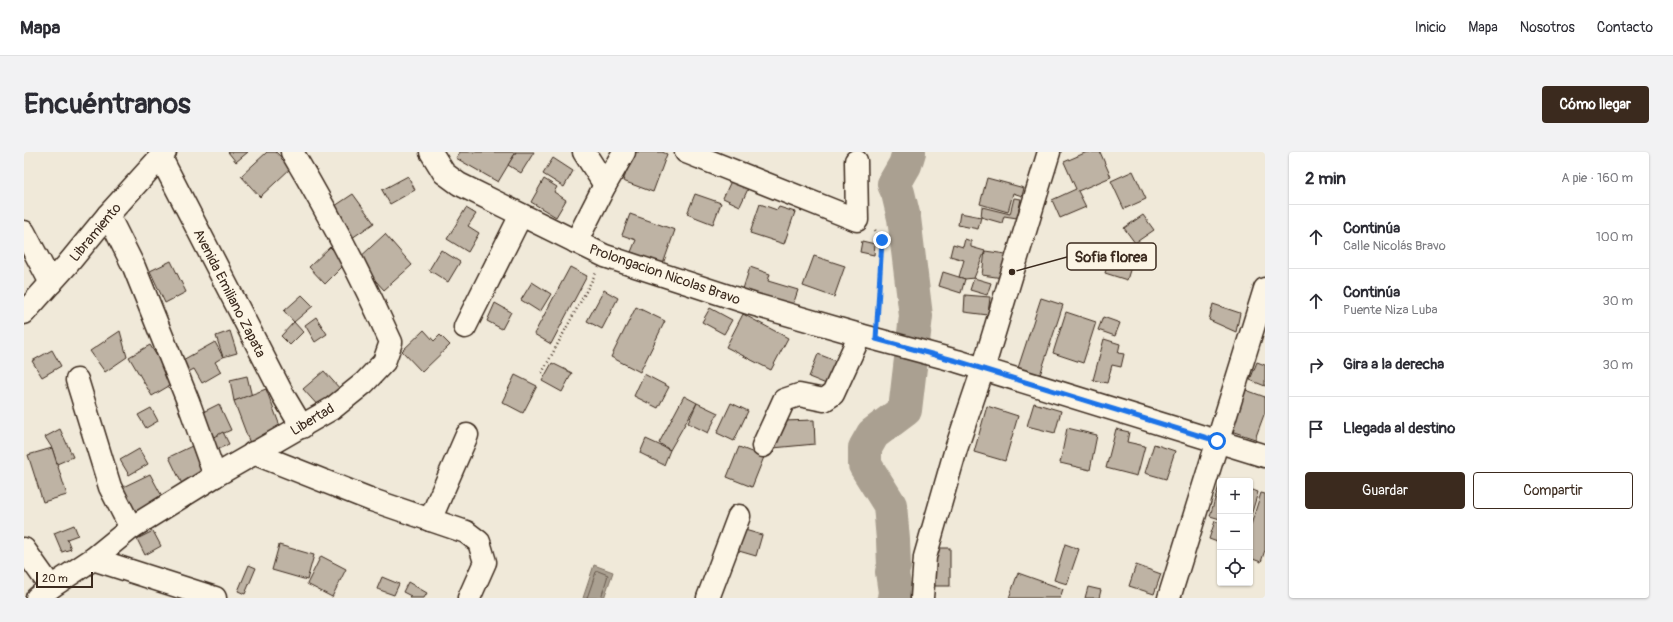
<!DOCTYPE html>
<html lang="es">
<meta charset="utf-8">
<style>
body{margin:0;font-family:Pangolin,sans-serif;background:#f2f2f3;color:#2b2b33}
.controls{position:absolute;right:12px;bottom:12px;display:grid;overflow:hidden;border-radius:4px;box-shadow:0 1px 3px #0004}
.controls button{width:36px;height:36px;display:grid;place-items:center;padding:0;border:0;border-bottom:1px solid #e1e1e2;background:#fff;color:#2b2b33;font:20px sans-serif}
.scale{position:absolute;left:12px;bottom:10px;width:57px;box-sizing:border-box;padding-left:4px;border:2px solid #3b2a1e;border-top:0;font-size:11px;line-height:14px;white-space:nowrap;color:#3b2a1e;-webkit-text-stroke:3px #fcf5e5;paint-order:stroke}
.stop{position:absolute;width:12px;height:12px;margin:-9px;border:3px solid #1a73e8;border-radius:50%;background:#fff}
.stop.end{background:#1a73e8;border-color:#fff;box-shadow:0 1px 4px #0008}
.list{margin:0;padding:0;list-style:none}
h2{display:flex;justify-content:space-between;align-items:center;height:52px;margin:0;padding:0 16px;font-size:17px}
h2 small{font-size:13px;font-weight:400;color:#7c7c81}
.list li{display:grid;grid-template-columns:26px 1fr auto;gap:12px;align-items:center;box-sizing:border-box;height:64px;padding:0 16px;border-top:1px solid #e1e1e2}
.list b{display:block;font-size:15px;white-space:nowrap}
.list p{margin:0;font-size:13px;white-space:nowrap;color:#7c7c81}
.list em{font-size:13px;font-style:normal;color:#7c7c81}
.actions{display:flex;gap:8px;padding:12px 16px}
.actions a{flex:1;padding:9px 0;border:1px solid #3b2a1e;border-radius:4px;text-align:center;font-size:14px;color:#3b2a1e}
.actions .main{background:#3b2a1e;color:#fff}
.icon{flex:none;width:22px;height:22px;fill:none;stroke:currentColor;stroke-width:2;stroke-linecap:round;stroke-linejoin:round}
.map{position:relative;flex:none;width:1241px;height:446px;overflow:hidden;border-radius:4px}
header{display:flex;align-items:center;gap:24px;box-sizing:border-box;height:56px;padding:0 20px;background:#fff;border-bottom:1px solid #e1e1e2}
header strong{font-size:19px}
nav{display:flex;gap:22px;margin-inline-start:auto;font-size:14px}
.intro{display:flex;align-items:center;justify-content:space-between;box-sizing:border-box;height:96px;padding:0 24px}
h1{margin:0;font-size:28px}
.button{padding:10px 18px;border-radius:4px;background:#3b2a1e;color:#fff;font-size:14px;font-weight:700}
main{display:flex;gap:24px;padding:0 24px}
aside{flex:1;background:#fff;border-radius:4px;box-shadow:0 1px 3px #0004}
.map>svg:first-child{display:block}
.water{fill:#aaa091;stroke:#7e7163}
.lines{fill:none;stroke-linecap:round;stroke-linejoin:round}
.shore{stroke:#67594c;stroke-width:1}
.stream{stroke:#7e7163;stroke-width:5.5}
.river{stroke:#aaa091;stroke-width:34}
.building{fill:#beb3a4;stroke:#3b2a1e}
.minor-casing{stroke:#3b2a1e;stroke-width:25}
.path{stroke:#3b2a1e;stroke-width:2.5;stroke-dasharray:1 3;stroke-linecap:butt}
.minor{stroke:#fcf5e5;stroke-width:22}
.route{stroke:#1a73e8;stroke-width:5}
.labels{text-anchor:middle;stroke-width:4;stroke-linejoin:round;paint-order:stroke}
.street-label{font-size:14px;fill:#3b2a1e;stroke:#fcf5e5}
.leader{fill:none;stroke:#3b2a1e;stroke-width:1.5}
.callout-dot{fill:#3b2a1e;stroke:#fcf5e5;stroke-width:1.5}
.callout{fill:#fcf5e5;stroke:#3b2a1e;stroke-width:1.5}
.callout-label{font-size:15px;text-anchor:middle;font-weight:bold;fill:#3b2a1e}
</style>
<header>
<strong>Mapa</strong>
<nav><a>Inicio</a><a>Mapa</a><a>Nosotros</a><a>Contacto</a></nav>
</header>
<div class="intro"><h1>Encuéntranos</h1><a class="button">Cómo llegar</a></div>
<main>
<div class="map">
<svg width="1241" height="446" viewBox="0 0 1241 446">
<rect width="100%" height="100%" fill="#f0e9d9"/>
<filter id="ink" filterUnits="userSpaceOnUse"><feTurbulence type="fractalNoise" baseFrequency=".025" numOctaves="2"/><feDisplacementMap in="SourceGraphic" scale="8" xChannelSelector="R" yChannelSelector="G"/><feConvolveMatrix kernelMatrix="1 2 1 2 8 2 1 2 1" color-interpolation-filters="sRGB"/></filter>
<g filter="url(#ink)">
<!-- water -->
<path class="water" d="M570 413 589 420 580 446H559Z"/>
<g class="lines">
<!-- shore -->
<path class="shore" d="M563 446 572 420 574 419 584 423 577 446"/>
<!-- stream -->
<path class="stream" d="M878 0 879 16"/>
<!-- river -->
<path class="river" d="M870 446 871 440 868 420 870 414 869 388 866 353 841 313V296L849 282 881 258 892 164 880 66 874 41 870 32 881 13 885 0"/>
</g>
<!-- building -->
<g class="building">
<path d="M204 0H224L212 10Z"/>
<path d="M243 0H252L267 16 236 45 217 24Z"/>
<path d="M436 0H492L474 30 432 6Z"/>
<path d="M492 0H510L497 21 484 13Z"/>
<path d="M610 0H638L643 2 629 40 599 29Z"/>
<path d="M1063 0H1076L1087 25 1054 39 1062 55 1036 66 1028 48 1052 37 1040 10Z"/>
<path d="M529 6 549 19 540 35 519 22Z"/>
<path d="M1109 19 1122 47 1100 57 1087 29Z"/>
<path d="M384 24 391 38 366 52 358 38Z"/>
<path d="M963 26 1000 36 998 44 989 41 984 60 956 52Z"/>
<path d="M520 27 533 35 530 40 542 48 532 65 507 50Z"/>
<path d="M707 29 724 37 716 54 699 46Z"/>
<path d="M329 42 350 71 328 86 308 56Z"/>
<path d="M671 42 697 51 689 72 663 62Z"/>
<path d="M990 46 997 47 993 66 980 64 978 71 957 65 958 55 986 62Z"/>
<path d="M736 52 753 58 755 55 771 60 760 92 726 81Z"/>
<path d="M442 56 452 62 444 74 455 81 444 100 423 87Z"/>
<path d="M936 61 957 65 954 77 934 73Z"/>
<path d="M606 62 651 78 639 112 607 100 612 88 598 83Z"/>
<path d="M1119 63 1130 78 1111 91 1100 76Z"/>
<path d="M361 82 388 113 360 138 333 108Z"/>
<path d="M941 87 947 89V95L961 99 950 126 941 127 935 125 940 108 926 104 929 92 939 95Z"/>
<path d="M838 89 851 92 850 103 836 100Z"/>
<path d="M306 95 322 111 301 132 285 115Z"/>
<path d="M417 98 436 110 424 130 405 118Z"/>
<path d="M961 99 982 102 979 126 958 123Z"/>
<path d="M1098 102 1110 105 1103 128 1081 121 1086 104 1097 107Z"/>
<path d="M790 104 821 114 810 145 779 134Z"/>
<path d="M147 109 162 140 141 151 126 119Z"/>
<path d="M546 115 563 124 527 192 510 182Z"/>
<path d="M726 115 746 122 744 129 774 138 769 153 719 137Z"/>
<path d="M919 120 941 127 937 141 915 134Z"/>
<path d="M950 126 967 131 963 143 946 138Z"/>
<path d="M508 130 527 142 516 160 497 148Z"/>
<path d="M580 138 594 146 578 177 563 169Z"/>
<path d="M278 143 289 154 270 170 260 159Z"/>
<path d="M941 143 966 145 964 163 940 160Z"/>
<path d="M1017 146 1039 153 1016 223 994 216Z"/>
<path d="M471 151 487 160 478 177 463 169Z"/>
<path d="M1189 152 1216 161 1212 180 1185 168Z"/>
<path d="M612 155 641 169 616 220 587 205Z"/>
<path d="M686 156 708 168 700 182 678 170Z"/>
<path d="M1042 160 1072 170 1059 211 1029 201Z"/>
<path d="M719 162 764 186 747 218 702 195Z"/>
<path d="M292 165 303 182 291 190 281 173Z"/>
<path d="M1079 165 1096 171 1091 184 1074 178Z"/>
<path d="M270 170 279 180 266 193 257 184Z"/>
<path d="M400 178 410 189 416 183 426 193 398 220 378 199Z"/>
<path d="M96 179 103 205 81 220 66 199Z"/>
<path d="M206 179 213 201 199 205 192 184Z"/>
<path d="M1080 187 1096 192 1094 201 1100 202 1097 215 1088 213 1083 231 1069 228Z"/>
<path d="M191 190 199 205 191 210 197 220 178 231 170 217 164 220 157 209Z"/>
<path d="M126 193 150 231 128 244 105 205Z"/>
<path d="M28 198 37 214 18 225 8 209Z"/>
<path d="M794 202 817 211 807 234 785 225Z"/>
<path d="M1233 210 1241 213V234L1226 228Z"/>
<path d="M528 211 548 221 538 240 518 229Z"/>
<path d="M300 219 317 238 296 256 279 237Z"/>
<path d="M620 222 645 235 634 256 610 244Z"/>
<path d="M491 223 513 234 499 261 478 250Z"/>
<path d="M223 224 228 245 210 249 206 228Z"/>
<path d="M242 237 259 282 227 294 210 249Z"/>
<path d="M1222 238 1241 245V260L1231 287 1207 279Z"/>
<path d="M660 244 673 251 646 298 635 291Z"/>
<path d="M673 251 694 261 684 281 664 271Z"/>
<path d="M707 251 724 259 710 289 693 281Z"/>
<path d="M1010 251 1037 259 1031 281 1003 274Z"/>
<path d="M195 252 207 278 182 289 171 264Z"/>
<path d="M963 254 994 264 981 309 950 300Z"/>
<path d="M127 256 134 269 122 276 114 263Z"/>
<path d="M790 268 791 292 749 296 760 269Z"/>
<path d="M1043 276 1073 283 1066 318 1036 311Z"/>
<path d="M36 277 49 305 33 312 28 296 21 285Z"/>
<path d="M1092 277 1105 280 1103 290 1121 294 1113 324 1082 316Z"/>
<path d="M199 280 205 292 188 300 182 289Z"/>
<path d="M622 287 646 298 640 313 616 301Z"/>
<path d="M1130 292 1151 299 1142 327 1121 321Z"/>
<path d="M168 294 178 322 158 332 145 305Z"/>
<path d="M715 295 740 305 728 335 703 325Z"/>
<path d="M28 296 43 343 19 350 4 303Z"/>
<path d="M115 297 124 312 105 323 96 308Z"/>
<path d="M126 322 140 348 111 362 97 336Z"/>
<path d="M1196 330V367L1186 364Z"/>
<path d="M1226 337 1234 340 1226 367Z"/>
<path d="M1237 341 1241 342V398L1237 410 1226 406V376Z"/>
<path d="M1191 369 1196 371V391L1185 387Z"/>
<path d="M50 373 54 383 43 387 47 397 38 400 30 381Z"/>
<path d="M714 376 738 383 732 404 708 397Z"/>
<path d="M129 379 137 394 121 403 113 387Z"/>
<path d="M1041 392 1055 397 1043 432 1030 428Z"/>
<path d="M255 393 290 403 283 428 248 418Z"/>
<rect x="909" y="396" width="17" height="38"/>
<path d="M297 404 322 417 308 445 283 432Z"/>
<path d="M225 413 232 416 221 442 214 439Z"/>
<path d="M1112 413 1137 422 1130 442 1105 434Z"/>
<path d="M994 421 1039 437 1036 446H985Z"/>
<path d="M358 425 375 432 370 443 353 437Z"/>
<path d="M384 430 403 441 400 446H385L387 444 379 440Z"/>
<path d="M1064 435 1077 438 1075 446H1061Z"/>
</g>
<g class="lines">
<!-- minor casing -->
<g class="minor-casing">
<g id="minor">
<path d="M407 0 420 21 435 32 581 104 728 152 836 183 933 209 1241 304"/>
<path d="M560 0 581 33"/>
<path d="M662 0 833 68 832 9"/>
<path d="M137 6 259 243 278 275"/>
<path d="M84 63 110 115 164 249 191 324"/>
<path d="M0 80 27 131"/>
<path d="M552 90 581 33 600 0"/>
<path d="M0 161 43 113 84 63 141 0"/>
<path d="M441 175 497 63"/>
<path d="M53 228 86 335 107 376"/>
<path d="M739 294 760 248 775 243 800 248 809 242 836 183"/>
<path d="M229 301 348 348 442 380 455 390 461 410 445 446"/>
<path d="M406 368 443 283"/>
<path d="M0 397 27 435"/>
<path d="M69 407 191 446"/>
<path d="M13 446 27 435 69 407 107 376 191 324 309 256 340 231 360 210 367 190C338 125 305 62 268 0"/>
<path d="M684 446 715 364"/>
<path d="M898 446 901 405 932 297 959 217 1025 0"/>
<path d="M1145 446 1241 137"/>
</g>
</g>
<!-- path -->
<g class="path">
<path d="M851 78 858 88 853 167"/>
<path d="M518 221 572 121"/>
</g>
<!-- minor -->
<use href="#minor" class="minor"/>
</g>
</g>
<g class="lines" filter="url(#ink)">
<!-- route -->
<path class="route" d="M858 88 852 187 933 209 1193 289"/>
</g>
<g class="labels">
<!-- street labels -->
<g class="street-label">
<text transform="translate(71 80) rotate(-50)" y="5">Libramiento</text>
<text transform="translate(641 122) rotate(19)" y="5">Prolongacion Nicolas Bravo</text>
<text transform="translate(206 141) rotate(63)" y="5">Avenida Emiliano Zapata</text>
<text transform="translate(288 267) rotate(-31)" y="5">Libertad</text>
</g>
</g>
<!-- callouts -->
<path class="leader" d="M988 120L1043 105"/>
<circle class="callout-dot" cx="988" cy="120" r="4"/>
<rect class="callout" x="1043" y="91" width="89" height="27" rx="4"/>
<g class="callout-label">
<text x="1087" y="110">Sofia florea</text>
</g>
</svg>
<div class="controls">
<button>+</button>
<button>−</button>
<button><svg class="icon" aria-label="locate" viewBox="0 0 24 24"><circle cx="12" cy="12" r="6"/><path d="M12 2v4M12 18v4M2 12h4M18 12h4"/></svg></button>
</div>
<div class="scale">20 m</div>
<div class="stop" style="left:1193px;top:289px"></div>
<div class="stop end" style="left:858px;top:88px"></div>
</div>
<aside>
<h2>2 min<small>A pie · 160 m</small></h2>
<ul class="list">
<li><svg class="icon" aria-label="ahead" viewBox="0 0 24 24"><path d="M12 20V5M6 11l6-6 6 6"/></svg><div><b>Continúa</b><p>Calle Nicolás Bravo</p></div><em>100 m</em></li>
<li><svg class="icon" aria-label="ahead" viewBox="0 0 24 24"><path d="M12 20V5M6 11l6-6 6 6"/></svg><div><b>Continúa</b><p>Puente Niza Luba</p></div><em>30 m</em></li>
<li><svg class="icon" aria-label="right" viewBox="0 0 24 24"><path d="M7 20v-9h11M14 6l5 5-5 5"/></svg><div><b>Gira a la derecha</b></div><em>30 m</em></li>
<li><svg class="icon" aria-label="arrive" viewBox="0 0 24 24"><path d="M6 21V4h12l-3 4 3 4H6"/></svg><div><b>Llegada al destino</b></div></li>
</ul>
<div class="actions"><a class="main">Guardar</a><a>Compartir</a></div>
</aside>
</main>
